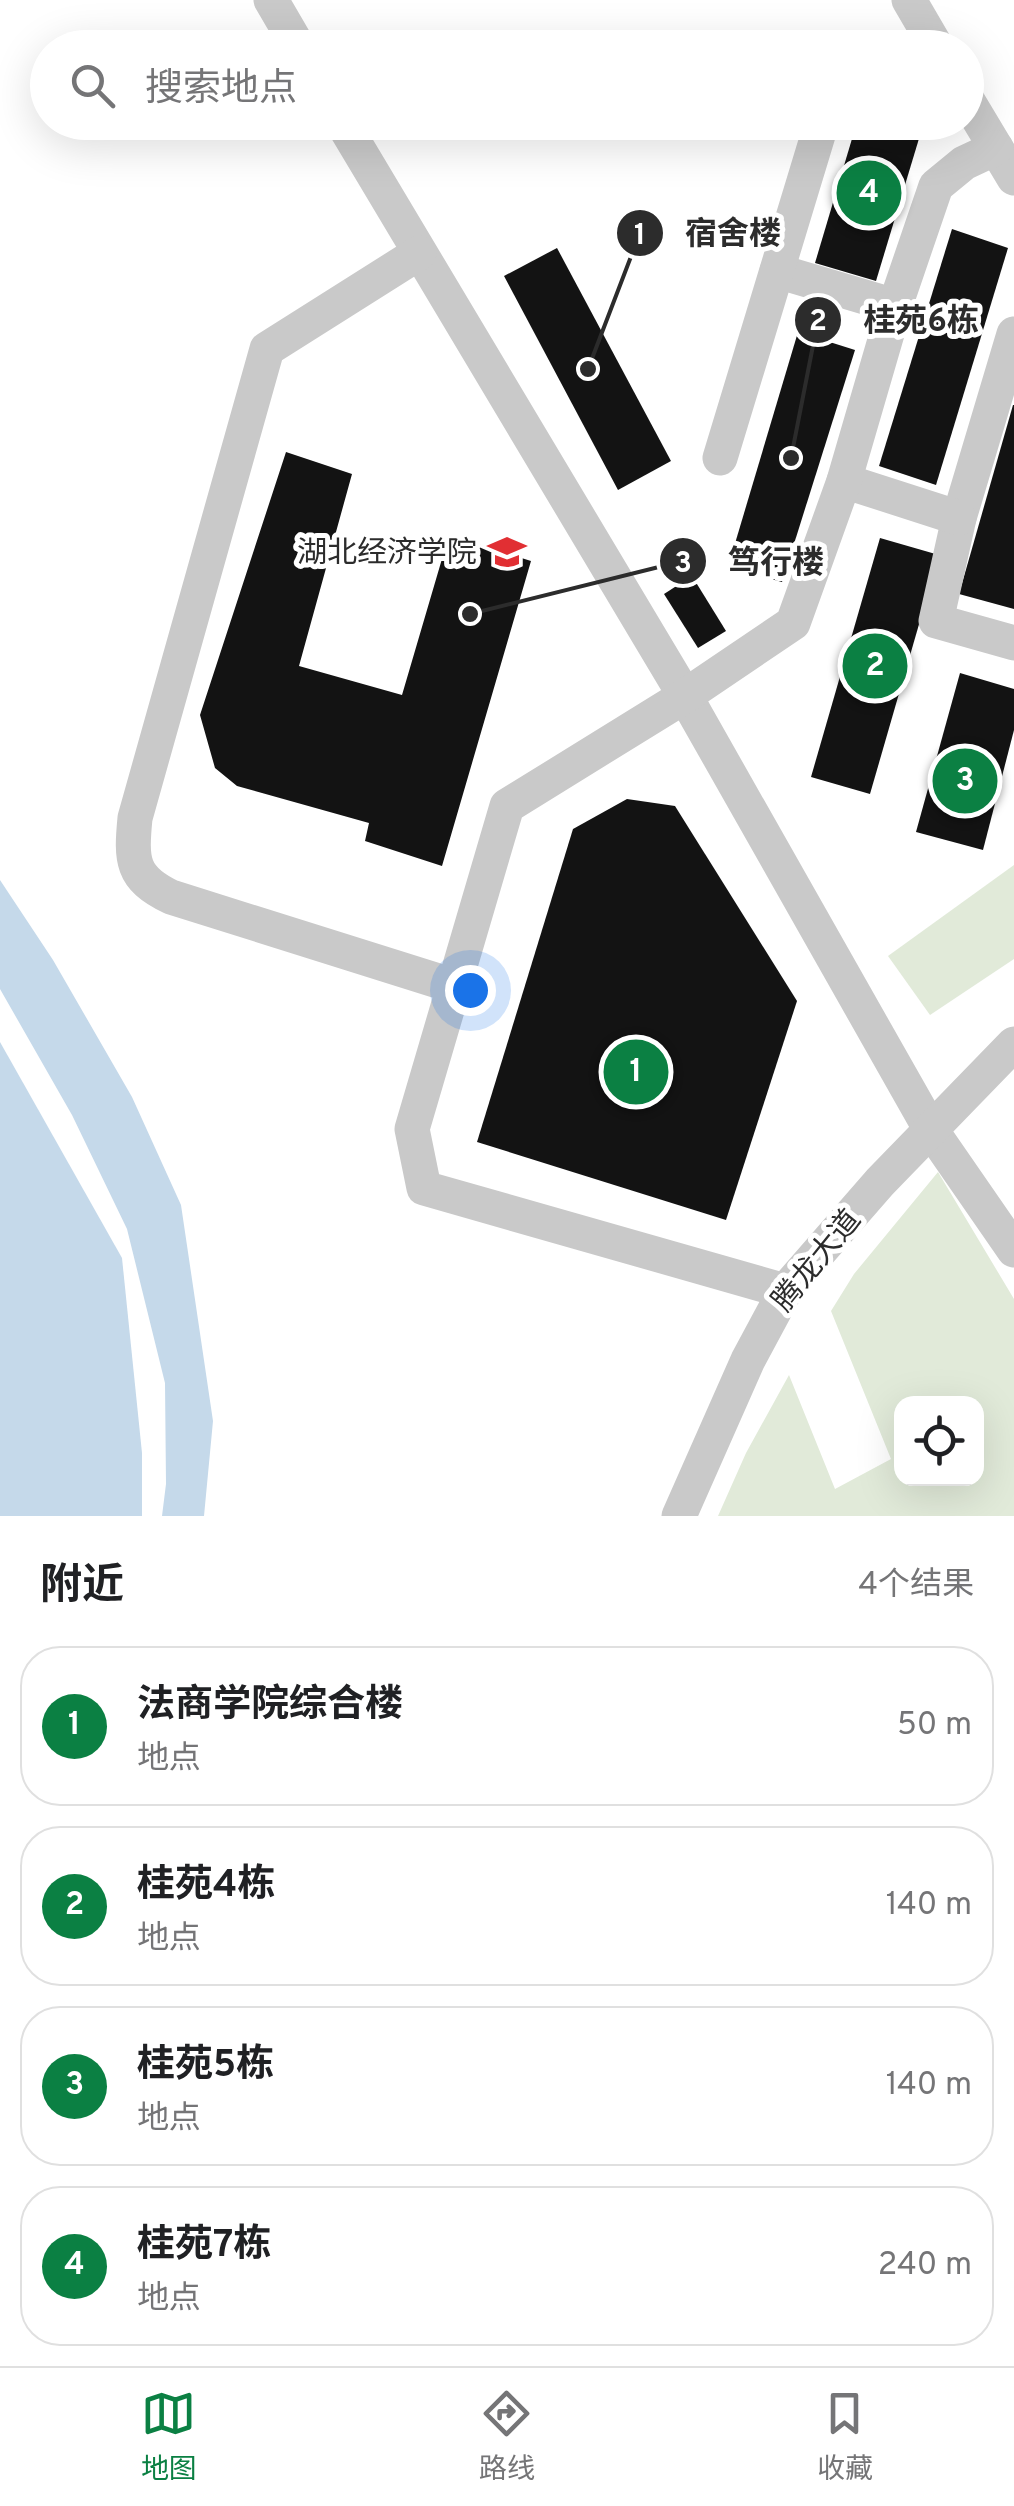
<!DOCTYPE html>
<html lang="zh">
<meta charset="utf-8">
<style>
body{margin:0;font-family:Overpass,"Noto Sans SC",sans-serif;background:#f2f2f2;color:#202124}
.controls{position:absolute;right:30px;bottom:30px;display:grid;overflow:hidden;border-radius:20px;box-shadow:0 10px 40px #0002}
.controls button{width:90px;height:90px;display:grid;place-items:center;padding:0;border:0;border-bottom:2px solid #e0e0e0;background:#fff;color:#202124;font:50px sans-serif}
.you{position:absolute;left:470px;top:990px;width:35px;height:35px;margin:-25px;border:8px solid #fff;border-radius:50%;background:#1a73e8;box-shadow:0 0 0 15px #1a73e833}
.badge{display:grid;place-items:center;width:65px;height:65px;border-radius:50%;background:#0b8043;color:#fff;font-size:32px;font-weight:700}
.pin{position:absolute;translate:-50% -50%;border:5px solid #fff;box-shadow:0 2px 10px #0006}
.list{margin:0;padding:0;list-style:none}
h2{display:flex;justify-content:space-between;align-items:center;height:130px;margin:0;padding:0 40px;font-size:42px}
h2 small{font-size:32px;font-weight:400;color:#757577}
.list li{display:grid;grid-template-columns:65px 1fr auto;gap:30px;align-items:center;box-sizing:border-box;height:160px;margin:0 20px 20px;padding:0 20px;border:2px solid #e0e0e0;border-radius:40px}
.list b{display:block;font-size:38px;white-space:nowrap}
.list p{margin:0;font-size:32px;white-space:nowrap;color:#757577}
.list em{font-size:32px;font-style:normal;color:#757577}
.icon{flex:none;width:55px;height:55px;fill:none;stroke:currentColor;stroke-width:2;stroke-linecap:round;stroke-linejoin:round}
.map{position:relative;flex:none;width:1014px;height:1516px;overflow:hidden}
.search{position:absolute;background:#fff;box-shadow:0 10px 40px #0002;left:30px;right:30px;top:30px;height:110px;display:flex;align-items:center;gap:25px;box-sizing:border-box;padding:0 35px;border-radius:55px;color:#757577;font-size:38px}
.sheet{height:850px;background:#fff}
nav{display:flex;justify-content:space-around;align-items:center;box-sizing:border-box;height:140px;border-top:2px solid #e0e0e0;background:#fff;font-size:28px;color:#757577}
nav a{display:grid;justify-items:center;gap:5px}
nav .on{color:#0b8043}
.map>svg:first-child{display:block}
.green{fill:#e1ead9;fill-rule:evenodd}
.water{fill:#c5d9ea}
.building{fill:#131313}
.lines{fill:none;stroke-linecap:round;stroke-linejoin:round}
.minor{stroke:#c9c9c9;stroke-width:35}
.labels{text-anchor:middle;stroke-width:10;stroke-linejoin:round;paint-order:stroke}
.poi-label{font-size:30px;fill:#2c2c2c;stroke:#fff;text-anchor:end}
.street-label{font-size:30px;fill:#2c2c2c;stroke:#fff}
.leader{fill:none;stroke:#2c2c2c;stroke-width:4}
.callout-dot{fill:#2c2c2c;stroke:#fff;stroke-width:4}
.mark-label{font-size:30px;text-anchor:middle;font-weight:bold;fill:#fff}
.callout-label{font-size:32px;text-anchor:middle;font-weight:bold;fill:#2c2c2c;stroke:#fff;stroke-width:10;stroke-linejoin:round;paint-order:stroke}
</style>
<div class="map">
<svg width="1014" height="1516" viewBox="0 0 1014 1516">
<rect width="100%" height="100%" fill="#fff"/>
<!-- green -->
<g class="green">
<path d="M1014 865V959L930 1015 888 956Z"/>
<path d="M938 1172 1014 1299V1516H718L746 1453 789 1375 835 1489 891 1459 831 1311 854 1274ZM902 1404H976V1478H902Z"/>
</g>
<!-- water -->
<g class="water">
<path d="M0 880 53 960 132 1097 181 1205 213 1421 204 1516H162L166 1484 165 1383 127 1229 72 1115 0 989Z"/>
<path d="M0 1042 122 1258 142 1453V1516H0Z"/>
</g>
<!-- building -->
<g class="building">
<path d="M857 122H924L876 281 815 263Z"/>
<path d="M952 229 1008 248 936 485 879 466Z"/>
<path d="M557 248 671 461 618 490 504 276Z"/>
<path d="M798 332 855 350 782 582 728 567Z"/>
<path d="M1013 405H1014V609L959 594Z"/>
<path d="M286 452 352 474 299 666 402 695 449 535 531 561 442 866 365 841 369 823 237 786 215 768 200 715Z"/>
<path d="M880 538 939 555 870 794 811 777Z"/>
<path d="M692 576 726 631 698 648 664 594Z"/>
<path d="M960 673 1014 689V730L983 850 916 832Z"/>
<path d="M627 799 675 806 797 1001 726 1220 477 1142 573 829Z"/>
</g>
<g class="lines">
<!-- minor -->
<g class="minor">
<path d="M271 0 299 48"/>
<path d="M909 0 937 48"/>
<path d="M966 98 1014 178"/>
<path d="M342 122 685 696 931 1130 1014 1250"/>
<path d="M419 253 267 349 135 818C131 860 131 878 171 897L454 986"/>
<path d="M777 271 895 306"/>
<path d="M1014 334 959 518 936 621 1014 643"/>
<path d="M720 458 822 122"/>
<path d="M844 481 959 518"/>
<path d="M785 1291 424 1188 412 1129 507 806 685 696 793 623 844 481 895 306 936 186 964 163 996 148"/>
<path d="M679 1516 748 1360 785 1291 880 1182 1014 1044"/>
</g>
</g>
<!-- icons -->
<defs>
<g id="university-bare" transform="scale(3)"><path d="M0-5L7-2L0 1L-7-2ZM-4 1L0 2.5L4 1V4Q0 6-4 4Z" fill="#e12f33" stroke="#fff" stroke-width="2.5" paint-order="stroke"/></g>
</defs>
<g fill-rule="evenodd">
<use href="#university-bare" x="507" y="552"/>
</g>
<g class="labels">
<!-- poi labels -->
<g class="poi-label">
<text x="477" y="562">湖北经济学院</text>
</g>
<!-- street labels -->
<g class="street-label">
<text transform="translate(816 1260) rotate(-51)" y="10">腾龙大道</text>
</g>
</g>
<!-- callouts -->
<path class="leader" d="M588 369L640 233M791 458L818 320M470 614L683 561"/>
<g class="callout-dot">
<circle cx="588" cy="369" r="10"/>
<circle cx="791" cy="458" r="10"/>
<circle cx="470" cy="614" r="10"/>
<circle cx="640" cy="233" r="25"/>
<circle cx="818" cy="320" r="25"/>
<circle cx="683" cy="561" r="25"/>
</g>
<g class="mark-label">
<text x="640" y="244">1</text>
<text x="818" y="330">2</text>
<text x="683" y="572">3</text>
</g>
<g class="callout-label">
<text x="733" y="244">宿舍楼</text>
<text x="921" y="331">桂苑6栋</text>
<text x="776" y="573">笃行楼</text>
</g>
</svg>
<div class="controls">
<button><svg class="icon" aria-label="locate" viewBox="0 0 24 24"><circle cx="12" cy="12" r="6"/><path d="M12 2v4M12 18v4M2 12h4M18 12h4"/></svg></button>
</div>
<div class="you"></div>
<div class="pin badge" style="left:636px;top:1072px">1</div>
<div class="pin badge" style="left:875px;top:666px">2</div>
<div class="pin badge" style="left:965px;top:781px">3</div>
<div class="pin badge" style="left:869px;top:193px">4</div>
<div class="search"><svg class="icon" aria-label="search" viewBox="0 0 24 24"><circle cx="10" cy="10" r="6"/><path d="M15 15l6 6"/></svg>搜索地点</div>
</div>
<section class="sheet">
<h2>附近<small>4个结果</small></h2>
<ul class="list">
<li><span class="badge">1</span><div><b>法商学院综合楼</b><p>地点</p></div><em>50 m</em></li>
<li><span class="badge">2</span><div><b>桂苑4栋</b><p>地点</p></div><em>140 m</em></li>
<li><span class="badge">3</span><div><b>桂苑5栋</b><p>地点</p></div><em>140 m</em></li>
<li><span class="badge">4</span><div><b>桂苑7栋</b><p>地点</p></div><em>240 m</em></li>
</ul>
</section>
<nav>
<a class="on"><svg class="icon" aria-label="map" viewBox="0 0 24 24"><path d="M3 6l6-2 6 2 6-2v14l-6 2-6-2-6 2zM9 4v14M15 6v14"/></svg>地图</a>
<a><svg class="icon" aria-label="directions" viewBox="0 0 24 24"><path d="M12 3l9 9-9 9-9-9zM9 14v-3h6M13 9l2 2-2 2"/></svg>路线</a>
<a><svg class="icon" aria-label="saved" viewBox="0 0 24 24"><path d="M7 4h10v16l-5-4-5 4z"/></svg>收藏</a>
</nav>
